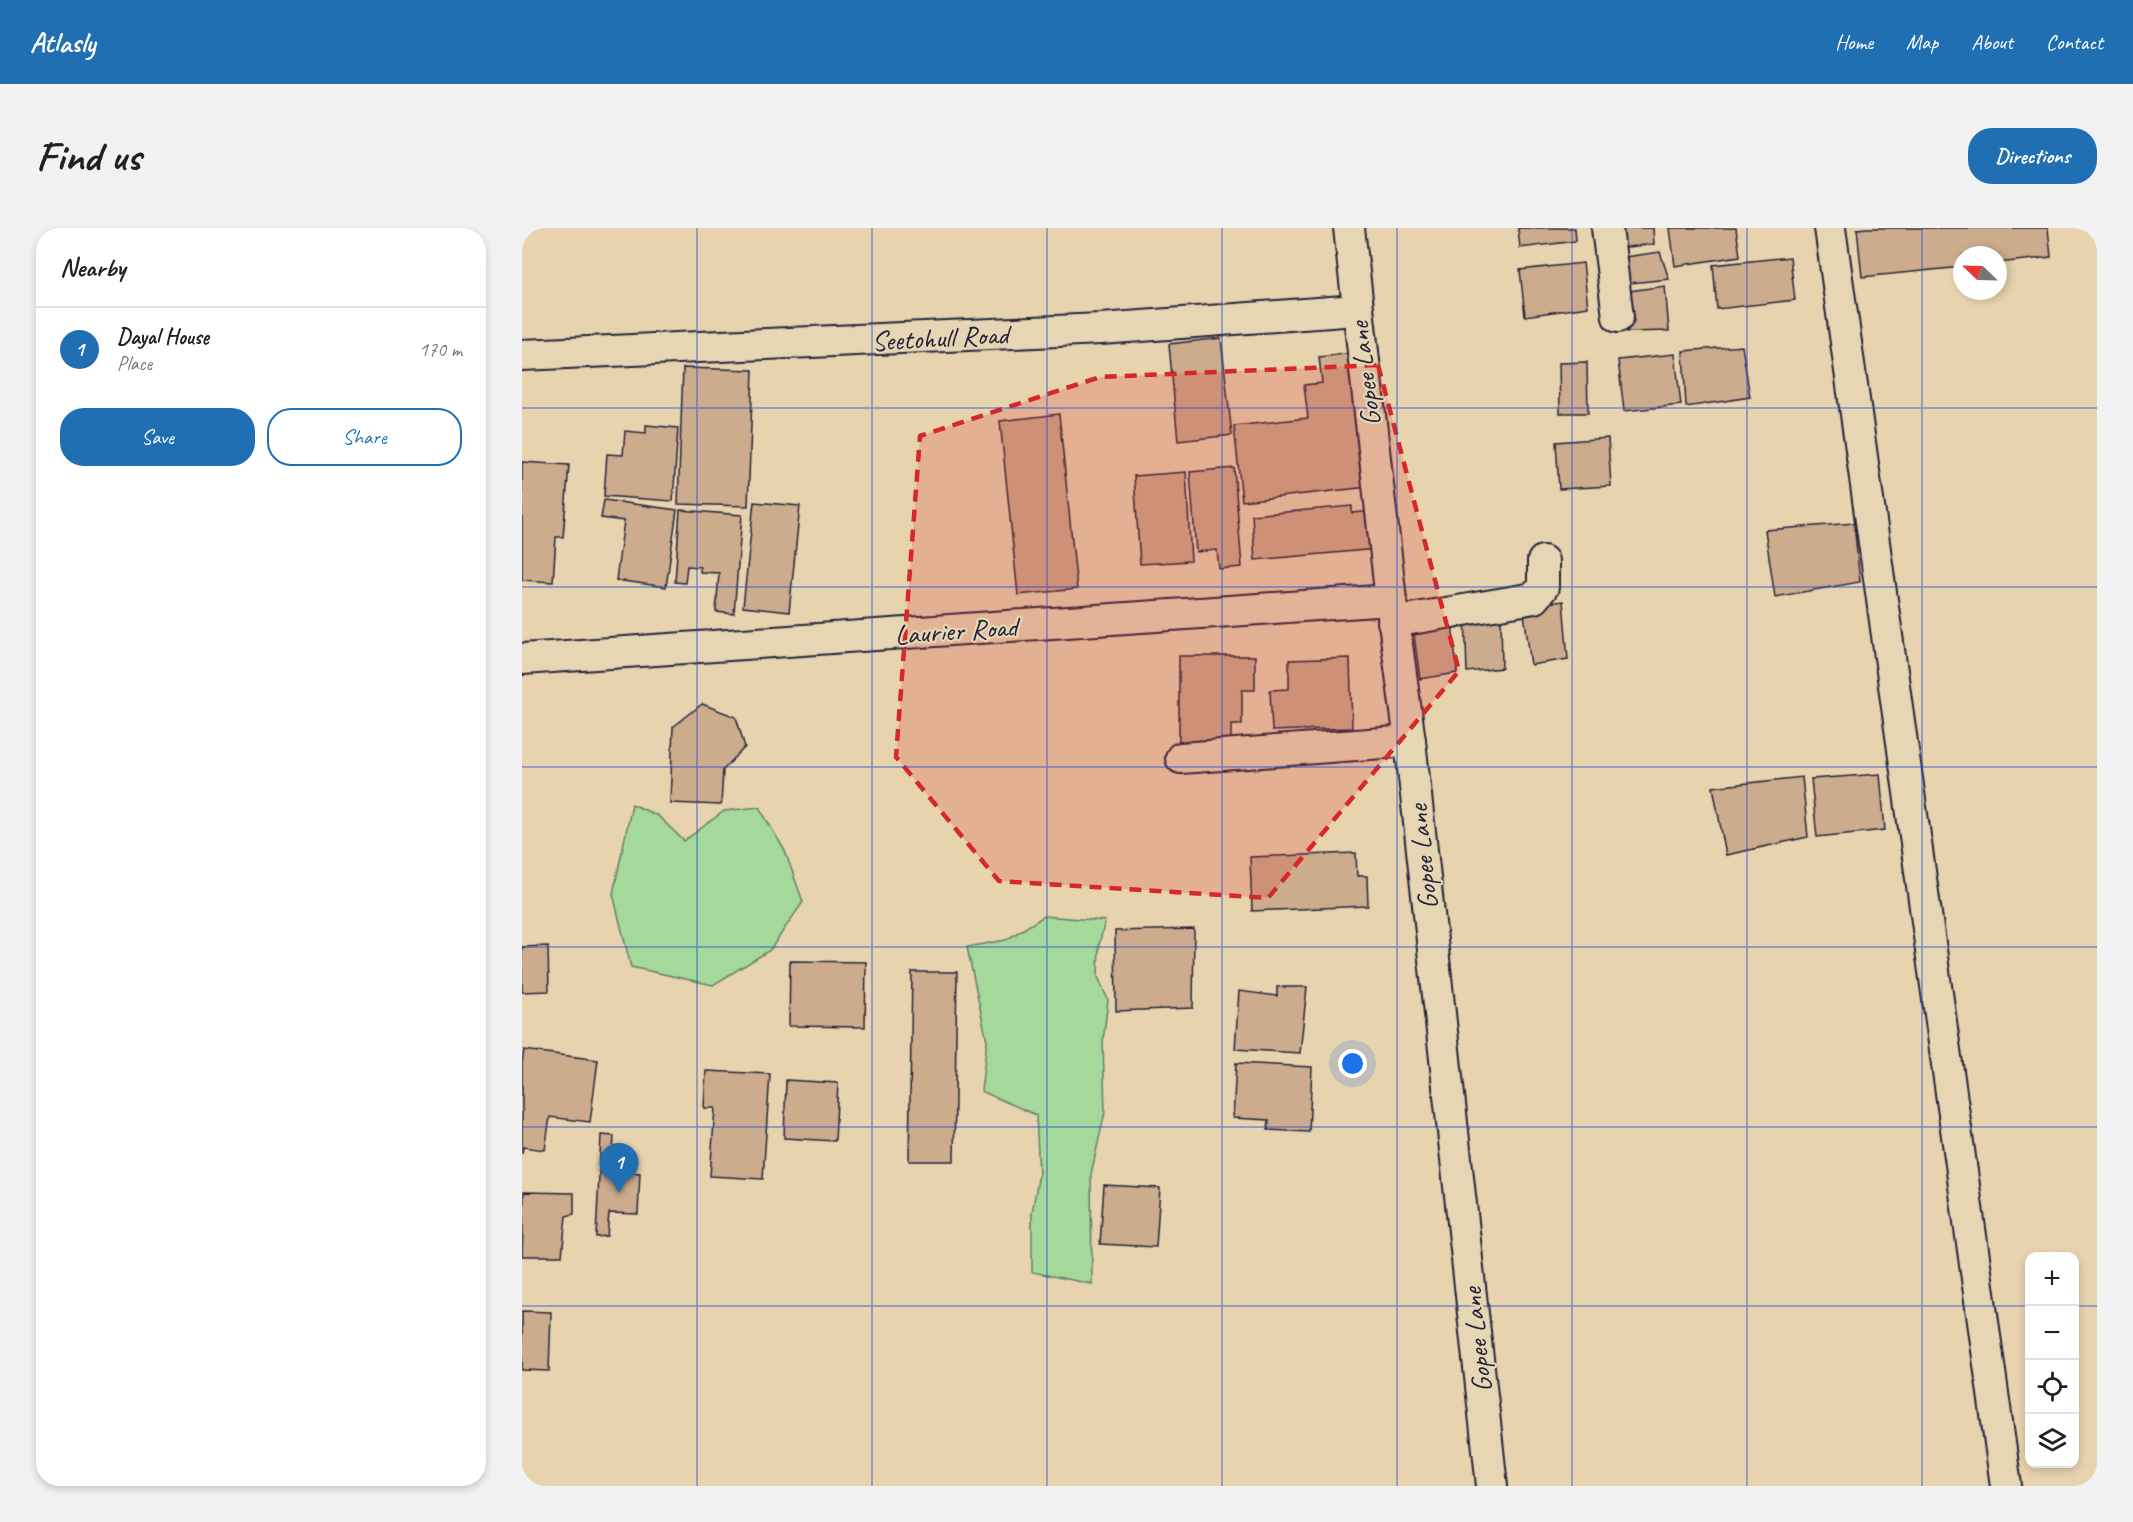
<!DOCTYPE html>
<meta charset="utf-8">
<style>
body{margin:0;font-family:Caveat,sans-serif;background:#f2f2f2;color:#202124}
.controls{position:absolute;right:18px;bottom:18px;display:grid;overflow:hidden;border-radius:12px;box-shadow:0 3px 9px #0003}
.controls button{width:54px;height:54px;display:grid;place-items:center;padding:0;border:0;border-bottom:2px solid #e0e0e0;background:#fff;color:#202124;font:30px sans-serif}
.compass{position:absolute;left:1431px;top:18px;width:54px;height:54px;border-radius:50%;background:#fff;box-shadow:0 3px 9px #0003;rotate:293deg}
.you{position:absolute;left:831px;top:836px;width:21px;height:21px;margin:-15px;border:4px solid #fff;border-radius:50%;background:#1a73e8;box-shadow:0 0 0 9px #1a73e833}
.badge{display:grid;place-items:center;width:39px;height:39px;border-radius:50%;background:#1f6fb2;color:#fff;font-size:20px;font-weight:700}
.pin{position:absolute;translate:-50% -50px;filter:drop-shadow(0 2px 3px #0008)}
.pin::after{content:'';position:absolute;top:32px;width:21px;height:18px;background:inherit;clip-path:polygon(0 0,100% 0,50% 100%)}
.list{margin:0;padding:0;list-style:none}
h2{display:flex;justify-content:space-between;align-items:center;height:78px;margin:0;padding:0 24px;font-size:26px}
h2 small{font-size:20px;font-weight:400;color:#757577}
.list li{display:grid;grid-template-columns:39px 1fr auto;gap:18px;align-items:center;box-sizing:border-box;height:84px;padding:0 24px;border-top:2px solid #e0e0e0}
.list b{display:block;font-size:22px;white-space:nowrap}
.list p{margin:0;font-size:20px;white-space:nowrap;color:#757577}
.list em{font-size:20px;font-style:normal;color:#757577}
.actions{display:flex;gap:12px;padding:18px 24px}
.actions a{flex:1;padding:14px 0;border:2px solid #1f6fb2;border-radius:24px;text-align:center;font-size:21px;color:#1f6fb2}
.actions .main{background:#1f6fb2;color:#fff}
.icon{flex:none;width:33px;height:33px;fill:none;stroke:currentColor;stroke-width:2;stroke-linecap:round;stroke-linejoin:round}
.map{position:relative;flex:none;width:1575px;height:1258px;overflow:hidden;border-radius:24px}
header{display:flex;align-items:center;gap:36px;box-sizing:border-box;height:84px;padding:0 30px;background:#1f6fb2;color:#fff}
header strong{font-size:28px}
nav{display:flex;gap:33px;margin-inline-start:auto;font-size:21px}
.intro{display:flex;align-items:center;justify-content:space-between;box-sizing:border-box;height:144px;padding:0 36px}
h1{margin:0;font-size:42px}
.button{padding:15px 27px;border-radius:24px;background:#1f6fb2;color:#fff;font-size:21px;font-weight:700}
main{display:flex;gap:36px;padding:0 36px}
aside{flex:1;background:#fff;border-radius:24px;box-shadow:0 3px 9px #0003}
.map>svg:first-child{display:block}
.green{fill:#a5d99b;stroke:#647e6b;stroke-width:1.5}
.building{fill:#cdab8d;stroke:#22223b;stroke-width:1.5}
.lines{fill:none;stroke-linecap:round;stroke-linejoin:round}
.minor-casing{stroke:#22223b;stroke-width:34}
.minor{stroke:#e7d6b3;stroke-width:30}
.marked{fill:#d62828;fill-opacity:0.2;stroke:#d62828;stroke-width:4.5;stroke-dasharray:12 8;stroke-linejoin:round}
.grid{fill:none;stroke:#1d4ed8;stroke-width:1.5;stroke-opacity:0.55}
.labels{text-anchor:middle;stroke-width:4.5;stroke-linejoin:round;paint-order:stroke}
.street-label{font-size:28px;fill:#22223b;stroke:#e7d6b3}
</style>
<header>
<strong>Atlasly</strong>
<nav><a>Home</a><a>Map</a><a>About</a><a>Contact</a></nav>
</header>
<div class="intro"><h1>Find us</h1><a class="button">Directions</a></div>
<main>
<aside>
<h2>Nearby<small></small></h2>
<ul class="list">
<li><span class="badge">1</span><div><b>Dayal House</b><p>Place</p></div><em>170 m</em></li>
</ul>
<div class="actions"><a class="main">Save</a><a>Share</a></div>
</aside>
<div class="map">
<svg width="1575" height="1258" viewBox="0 0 1575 1258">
<rect width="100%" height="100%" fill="#e8d3af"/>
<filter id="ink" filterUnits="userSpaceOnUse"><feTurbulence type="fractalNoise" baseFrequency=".0167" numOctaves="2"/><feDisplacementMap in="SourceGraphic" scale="12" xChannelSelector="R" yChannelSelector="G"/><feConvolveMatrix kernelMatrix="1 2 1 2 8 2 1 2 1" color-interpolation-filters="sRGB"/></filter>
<g filter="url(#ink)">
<!-- green -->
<g class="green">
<path d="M110 576 136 588 162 613 202 583 237 579 263 623 281 674 248 722 191 757 109 739 91 666Z"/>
<path d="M522 688 583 693 577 717 576 749 586 772 581 814 583 884 569 946 570 1056 510 1044V985L517 945 514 887 459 863 465 813 445 719 484 712Z"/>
</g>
<!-- building -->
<g class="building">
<path d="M996 0H1053L1054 13 998 20Z"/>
<path d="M1095 0H1131L1132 16 1097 20Z"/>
<path d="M1148 0H1214L1218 28 1153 38Z"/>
<path d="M1345 0H1526L1529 29 1476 35V27H1440V39L1340 49 1335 1Z"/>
<path d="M1138 24 1147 51 1099 56 1096 30Z"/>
<path d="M1268 29 1273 72 1195 81 1191 37Z"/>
<path d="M1061 35 1066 79 1003 88 998 42Z"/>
<path d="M1143 58 1147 103 1105 104 1100 64Z"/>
<path d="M699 110 710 207 656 213 647 116Z"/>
<path d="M1220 118 1228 169 1164 179 1161 123Z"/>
<path d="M831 125 846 259 720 273 712 198 786 190 782 157 800 155 797 129Z"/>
<path d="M1153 126 1159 177 1102 183 1096 132Z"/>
<path d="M1065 134 1066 185H1038L1037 135Z"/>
<path d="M161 140 231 142 226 278 156 276Z"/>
<path d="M537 186 555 361 496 367 478 193Z"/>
<path d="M124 197 156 200 151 273 82 268 85 226 101 227 103 203 124 205Z"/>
<path d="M1086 210 1089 258 1037 261 1034 214Z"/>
<path d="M0 234 47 237 41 309H34L31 354 0 352Z"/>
<path d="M712 240 720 339 697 341 695 322 674 324 668 244Z"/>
<path d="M664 244 669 333 618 336 612 248Z"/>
<path d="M82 272 155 282 144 359 94 352 102 293 79 290Z"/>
<path d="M232 274 278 278 267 384 221 379Z"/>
<path d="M830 278V285L852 283 855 321 733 332 730 287Z"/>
<path d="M158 282 220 287 212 386 194 384 197 345 178 344V339L165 338 163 355 153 354Z"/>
<path d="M1332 295 1338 354 1253 369 1243 302Z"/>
<path d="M1041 373 1046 431 1009 437 1001 378Z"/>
<path d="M943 386 979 388 980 440 945 444Z"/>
<path d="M930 394 935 445 898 451 891 400Z"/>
<path d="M657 428H733V462H720V496H709V517H657Z"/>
<path d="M828 430 830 500 750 503 748 462 767 461V432Z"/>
<path d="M180 476 214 489 223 519 201 542 199 577 148 575 151 499Z"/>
<path d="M1358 546 1363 602 1295 609 1289 551Z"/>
<path d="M1280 549 1286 609 1204 627 1191 559Z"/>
<path d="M834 625 835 648H845L846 678 730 683 728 629Z"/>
<path d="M672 701 671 780 594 783 593 703Z"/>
<path d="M26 718 27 763 0 764V719Z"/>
<path d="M268 733 344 734 343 799 267 798Z"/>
<path d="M390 744H435L432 933H387Z"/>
<path d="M755 759H785L778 825 713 821 717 763 755 768Z"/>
<path d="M2 822 76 832 68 894 28 889 23 922 1 919 0 926V835Z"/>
<path d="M714 835 790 839 787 904 746 902 747 892 711 890Z"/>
<path d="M184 843 248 846 241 951 188 948 193 880H182Z"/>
<path d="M264 852 316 855 313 913 262 910Z"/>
<path d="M79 907 92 908 90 943 118 945 116 986 87 985 85 1008 74 1009Z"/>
<path d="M582 957 638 960 634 1019 578 1016Z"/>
<path d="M2 964 52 965V986L44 988 40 1028H0Z"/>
<path d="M0 1083 29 1084 27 1143 0 1142Z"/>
</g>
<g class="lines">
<!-- minor casing -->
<g class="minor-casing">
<g id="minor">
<path d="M827 0 869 372 888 513 970 1258"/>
<path d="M1085 0 1096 89"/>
<path d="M1308 0 1484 1258"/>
<path d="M0 127 579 101 835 82"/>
<path d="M871 394 1012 370 1021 359V333"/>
<path d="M0 431 869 372"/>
<path d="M659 530 888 513"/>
</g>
</g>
<!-- minor -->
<use href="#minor" class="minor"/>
</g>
</g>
<!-- marked area -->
<path class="marked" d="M856 137 937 443 746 670 477 653 374 529 398 208 578 149Z"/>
<!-- grid -->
<path class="grid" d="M175 0V1258M350 0V1258M525 0V1258M700 0V1258M875 0V1258M1050 0V1258M1225 0V1258M1400 0V1258M0 180H1575M0 359H1575M0 539H1575M0 719H1575M0 899H1575M0 1078H1508M1552 1078H1575"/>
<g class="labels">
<!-- street labels -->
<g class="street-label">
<text transform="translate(418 109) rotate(-3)" y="10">Seetohull Road</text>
<text transform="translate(842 146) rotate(-97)" y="10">Gopee Lane</text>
<text transform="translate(434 402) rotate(-4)" y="10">Laurier Road</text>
<text transform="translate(900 629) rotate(-96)" y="10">Gopee Lane</text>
<text transform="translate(954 1112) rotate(-96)" y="10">Gopee Lane</text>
</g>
</g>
</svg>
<div class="controls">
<button>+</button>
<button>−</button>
<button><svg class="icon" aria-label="locate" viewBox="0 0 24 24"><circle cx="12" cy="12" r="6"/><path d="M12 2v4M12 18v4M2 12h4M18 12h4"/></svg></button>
<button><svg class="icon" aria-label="layers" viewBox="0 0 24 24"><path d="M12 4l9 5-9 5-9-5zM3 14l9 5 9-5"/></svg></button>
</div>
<svg class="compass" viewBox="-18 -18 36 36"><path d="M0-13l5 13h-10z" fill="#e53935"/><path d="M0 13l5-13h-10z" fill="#757577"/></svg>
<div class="you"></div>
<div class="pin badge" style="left:97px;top:965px">1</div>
</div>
</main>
